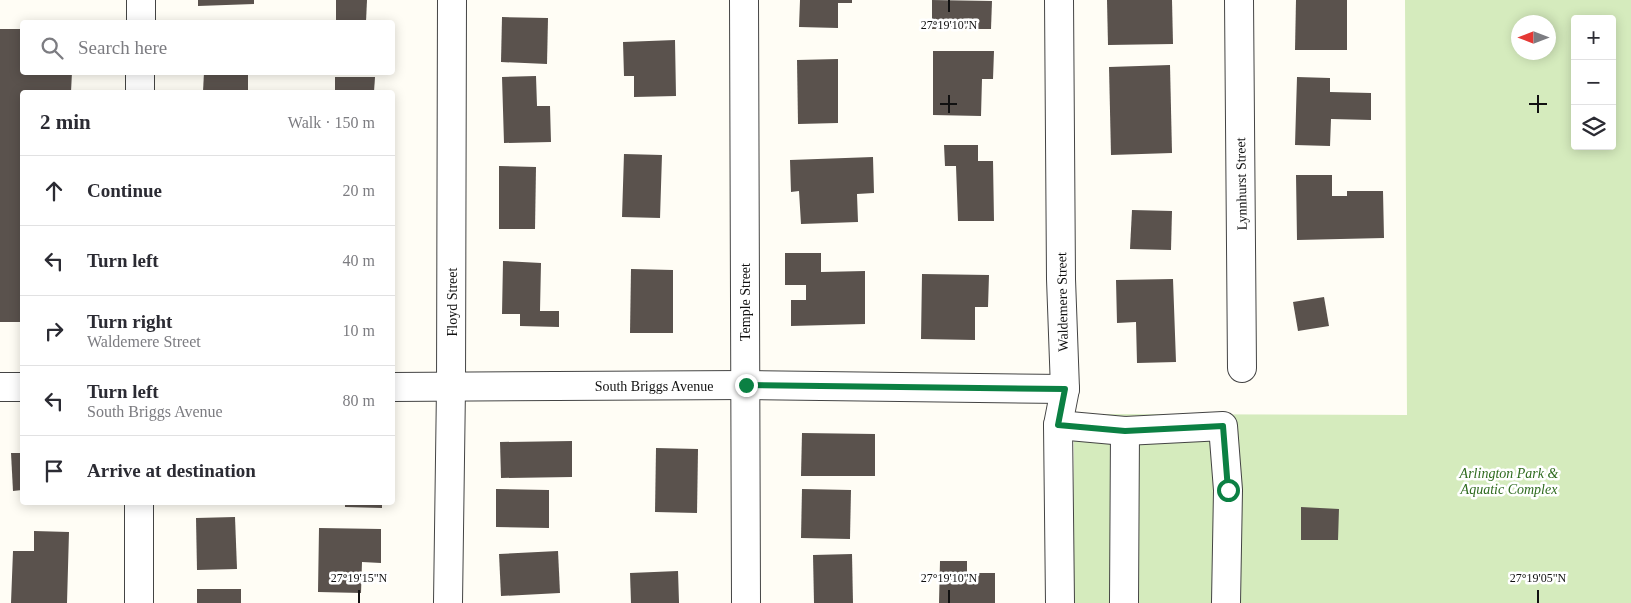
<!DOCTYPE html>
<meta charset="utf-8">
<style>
body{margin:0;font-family:Georgia,serif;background:#f7f7f7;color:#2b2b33}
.controls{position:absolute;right:15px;top:15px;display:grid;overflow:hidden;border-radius:5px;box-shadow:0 2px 12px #0003}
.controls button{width:45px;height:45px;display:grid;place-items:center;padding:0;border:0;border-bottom:1px solid #e1e1e2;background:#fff;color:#2b2b33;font:25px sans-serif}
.compass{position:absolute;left:1511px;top:15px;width:45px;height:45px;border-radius:50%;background:#fff;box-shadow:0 2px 12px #0003;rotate:270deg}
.stop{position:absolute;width:15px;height:15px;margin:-11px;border:4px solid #0b8043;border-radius:50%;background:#fff}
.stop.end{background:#0b8043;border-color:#fff;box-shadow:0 1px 5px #0008}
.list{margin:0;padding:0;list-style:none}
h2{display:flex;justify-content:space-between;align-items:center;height:65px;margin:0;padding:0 20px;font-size:21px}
h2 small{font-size:16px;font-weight:400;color:#7c7c81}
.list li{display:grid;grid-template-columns:32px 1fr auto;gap:15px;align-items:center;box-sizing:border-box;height:70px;padding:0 20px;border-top:1px solid #e1e1e2}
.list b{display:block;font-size:19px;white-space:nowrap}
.list p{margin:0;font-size:16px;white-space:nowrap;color:#7c7c81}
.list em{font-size:16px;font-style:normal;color:#7c7c81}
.icon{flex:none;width:28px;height:28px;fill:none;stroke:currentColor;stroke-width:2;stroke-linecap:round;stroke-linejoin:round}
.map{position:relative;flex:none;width:1631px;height:603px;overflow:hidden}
.search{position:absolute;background:#fff;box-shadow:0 2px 12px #0003;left:20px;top:20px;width:375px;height:55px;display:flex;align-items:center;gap:12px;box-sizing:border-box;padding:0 18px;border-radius:5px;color:#7c7c81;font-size:19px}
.panel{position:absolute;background:#fff;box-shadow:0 2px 12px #0003;left:20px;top:90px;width:375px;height:415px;border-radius:5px}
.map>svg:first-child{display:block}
.green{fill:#d5ebbd;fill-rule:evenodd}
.building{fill:#5a524d}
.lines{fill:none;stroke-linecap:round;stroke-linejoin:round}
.minor-casing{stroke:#444;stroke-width:30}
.minor{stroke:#fff;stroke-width:28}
.route{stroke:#0b8043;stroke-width:6}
.ticks{fill:none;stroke:#111;stroke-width:2}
.labels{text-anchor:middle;stroke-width:5;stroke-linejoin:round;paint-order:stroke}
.street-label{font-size:14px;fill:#111;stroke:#fff}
.park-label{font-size:14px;font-style:italic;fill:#2f6b1f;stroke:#fff}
.ticks-label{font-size:12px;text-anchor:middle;fill:#111;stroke:#fff;stroke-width:5;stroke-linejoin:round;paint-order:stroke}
</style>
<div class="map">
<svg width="1631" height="603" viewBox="0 0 1631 603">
<rect width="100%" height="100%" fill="#fffdf5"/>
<!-- green -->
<path class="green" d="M1405 0H1631V603H1073L1074 414 1407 415ZM1575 19H1612V146H1575ZM1518 22H1548V52H1518Z"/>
<!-- building -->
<g class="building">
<path d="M198 0H254V4L198 6Z"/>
<path d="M336 0H367L366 22H336Z"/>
<path d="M800 0H852V3H838V28L799 27Z"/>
<path d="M932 0 992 1 991 29H932Z"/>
<path d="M1107 0H1172L1173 44 1108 45Z"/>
<path d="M1296 0H1347V50H1295Z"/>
<path d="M502 17 548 18 547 64 501 62Z"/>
<path d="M0 29H22V72H72L71 92H22V322H0Z"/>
<path d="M675 40 676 96 634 97V76H624L623 42Z"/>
<path d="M933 51H994L993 79H982L981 116 933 115Z"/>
<path d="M838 59V123L798 124 797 60Z"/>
<path d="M1170 65 1172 153 1111 155 1109 67Z"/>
<path d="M204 72H248V92H203Z"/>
<path d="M536 76 537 106H550L551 142 504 143 502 77Z"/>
<path d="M335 77H375L374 92H335Z"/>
<path d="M1297 77 1330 78V92L1371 93V120L1331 119 1330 146 1295 145Z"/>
<path d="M944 145H978V161H993L994 221H958L956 166H945Z"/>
<path d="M624 154 662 155 660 218 622 217Z"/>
<path d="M873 157 874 193 857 194 858 222 801 224 799 191 791 192 790 160Z"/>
<path d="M499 166 536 167 535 229H499Z"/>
<path d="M1296 175H1332V196H1347V191H1383L1384 238 1297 240Z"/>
<path d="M1132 210 1172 211 1171 250 1130 249Z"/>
<path d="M785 253H821V272L865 271V324L791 326V300H806V285H785Z"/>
<path d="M503 261 541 263 540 311H559V327L520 326V314H502Z"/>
<path d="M631 269 673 270V333H630Z"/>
<path d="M922 274 989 275 988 307H975V340L921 339Z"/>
<path d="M1173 279 1176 362 1137 363 1136 322 1117 323 1116 280Z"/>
<path d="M1324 297 1329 326 1298 331 1293 302Z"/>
<path d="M802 433 875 434V476H801Z"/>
<path d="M572 441V477L501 478 500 442Z"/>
<path d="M656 448 698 449 697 513 655 512Z"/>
<path d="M11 453H22V490L13 491Z"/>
<path d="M496 489 549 490V528L496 527Z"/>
<path d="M802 489 851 490 850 539 801 538Z"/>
<path d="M345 502H382V508L345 507Z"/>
<path d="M1301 507 1339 509 1338 540H1301Z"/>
<path d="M235 517 237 569 197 570 196 518Z"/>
<path d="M319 528 381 529V563L362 562 361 593 318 592Z"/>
<path d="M34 531 69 532 67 603H11L13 551H34Z"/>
<path d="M558 551 560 593 501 596 499 554Z"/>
<path d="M852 554 853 603H814L813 555Z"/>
<path d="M940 561H967V573H995V603H939Z"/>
<path d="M678 571 679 603H631L630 573Z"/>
<rect x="197" y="589" width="44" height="14"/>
</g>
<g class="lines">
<!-- minor casing -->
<g class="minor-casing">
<g id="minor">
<path d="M744 0 746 603"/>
<path d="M1059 0 1061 279 1065 389 1058 425 1060 603"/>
<path d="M1239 0 1242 368"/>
<path d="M141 22V0"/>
<path d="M140 92V72"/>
<path d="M0 387H22"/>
<path d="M392 387 746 385 1065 389"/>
<path d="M1058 425 1125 431 1223 426 1228 490 1226 603"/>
<path d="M139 603V502"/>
<path d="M448 603 451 387 452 0"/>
<path d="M1124 603 1125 431"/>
</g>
</g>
<!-- minor -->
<use href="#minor" class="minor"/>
</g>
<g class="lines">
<!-- route -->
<path class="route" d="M746 385 1065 389 1058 425 1125 431 1223 426 1228 490"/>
</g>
<!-- ticks -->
<path class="ticks" d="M949 0V12M949 95V113M1538 95V113M940 104H957M1529 104H1547M359 590V603M949 590V603M1538 590V603"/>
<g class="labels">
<!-- street labels -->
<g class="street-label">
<text transform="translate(1241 184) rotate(-91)" y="5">Lynnhurst Street</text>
<text transform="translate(452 302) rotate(-90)" y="5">Floyd Street</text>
<text transform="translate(745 302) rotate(-90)" y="5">Temple Street</text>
<text transform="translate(1062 302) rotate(-91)" y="5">Waldemere Street</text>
<text x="654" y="391">South Briggs Avenue</text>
</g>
<!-- park labels -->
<g class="park-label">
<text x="1509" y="478">Arlington Park &amp;<tspan x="1509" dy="16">Aquatic Complex</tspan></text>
</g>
</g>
<g class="ticks-label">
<text x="949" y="29">27°19'10"N</text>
<text x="359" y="582">27°19'15"N</text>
<text x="949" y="582">27°19'10"N</text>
<text x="1538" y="582">27°19'05"N</text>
</g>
</svg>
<div class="controls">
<button>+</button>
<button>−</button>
<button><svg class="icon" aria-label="layers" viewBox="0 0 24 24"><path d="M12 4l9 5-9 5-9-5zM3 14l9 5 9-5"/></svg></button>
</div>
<svg class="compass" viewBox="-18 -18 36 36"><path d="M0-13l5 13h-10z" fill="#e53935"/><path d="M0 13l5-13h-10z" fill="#7c7c81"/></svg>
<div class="stop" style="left:1228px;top:490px"></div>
<div class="stop end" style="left:746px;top:385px"></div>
<div class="search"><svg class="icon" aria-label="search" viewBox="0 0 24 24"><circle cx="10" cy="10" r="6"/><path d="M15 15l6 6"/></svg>Search here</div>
<section class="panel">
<h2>2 min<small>Walk · 150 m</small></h2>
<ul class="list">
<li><svg class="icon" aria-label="ahead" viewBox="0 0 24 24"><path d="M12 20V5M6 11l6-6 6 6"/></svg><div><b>Continue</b></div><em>20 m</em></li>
<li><svg class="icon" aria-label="left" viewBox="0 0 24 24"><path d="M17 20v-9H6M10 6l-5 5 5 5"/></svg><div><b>Turn left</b></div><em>40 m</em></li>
<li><svg class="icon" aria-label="right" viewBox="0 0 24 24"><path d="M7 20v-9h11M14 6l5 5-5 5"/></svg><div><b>Turn right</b><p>Waldemere Street</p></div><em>10 m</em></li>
<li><svg class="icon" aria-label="left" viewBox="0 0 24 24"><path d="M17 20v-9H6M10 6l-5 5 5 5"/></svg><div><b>Turn left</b><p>South Briggs Avenue</p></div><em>80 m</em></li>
<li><svg class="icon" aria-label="arrive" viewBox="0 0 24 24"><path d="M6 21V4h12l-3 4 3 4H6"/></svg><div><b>Arrive at destination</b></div></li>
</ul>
</section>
</div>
